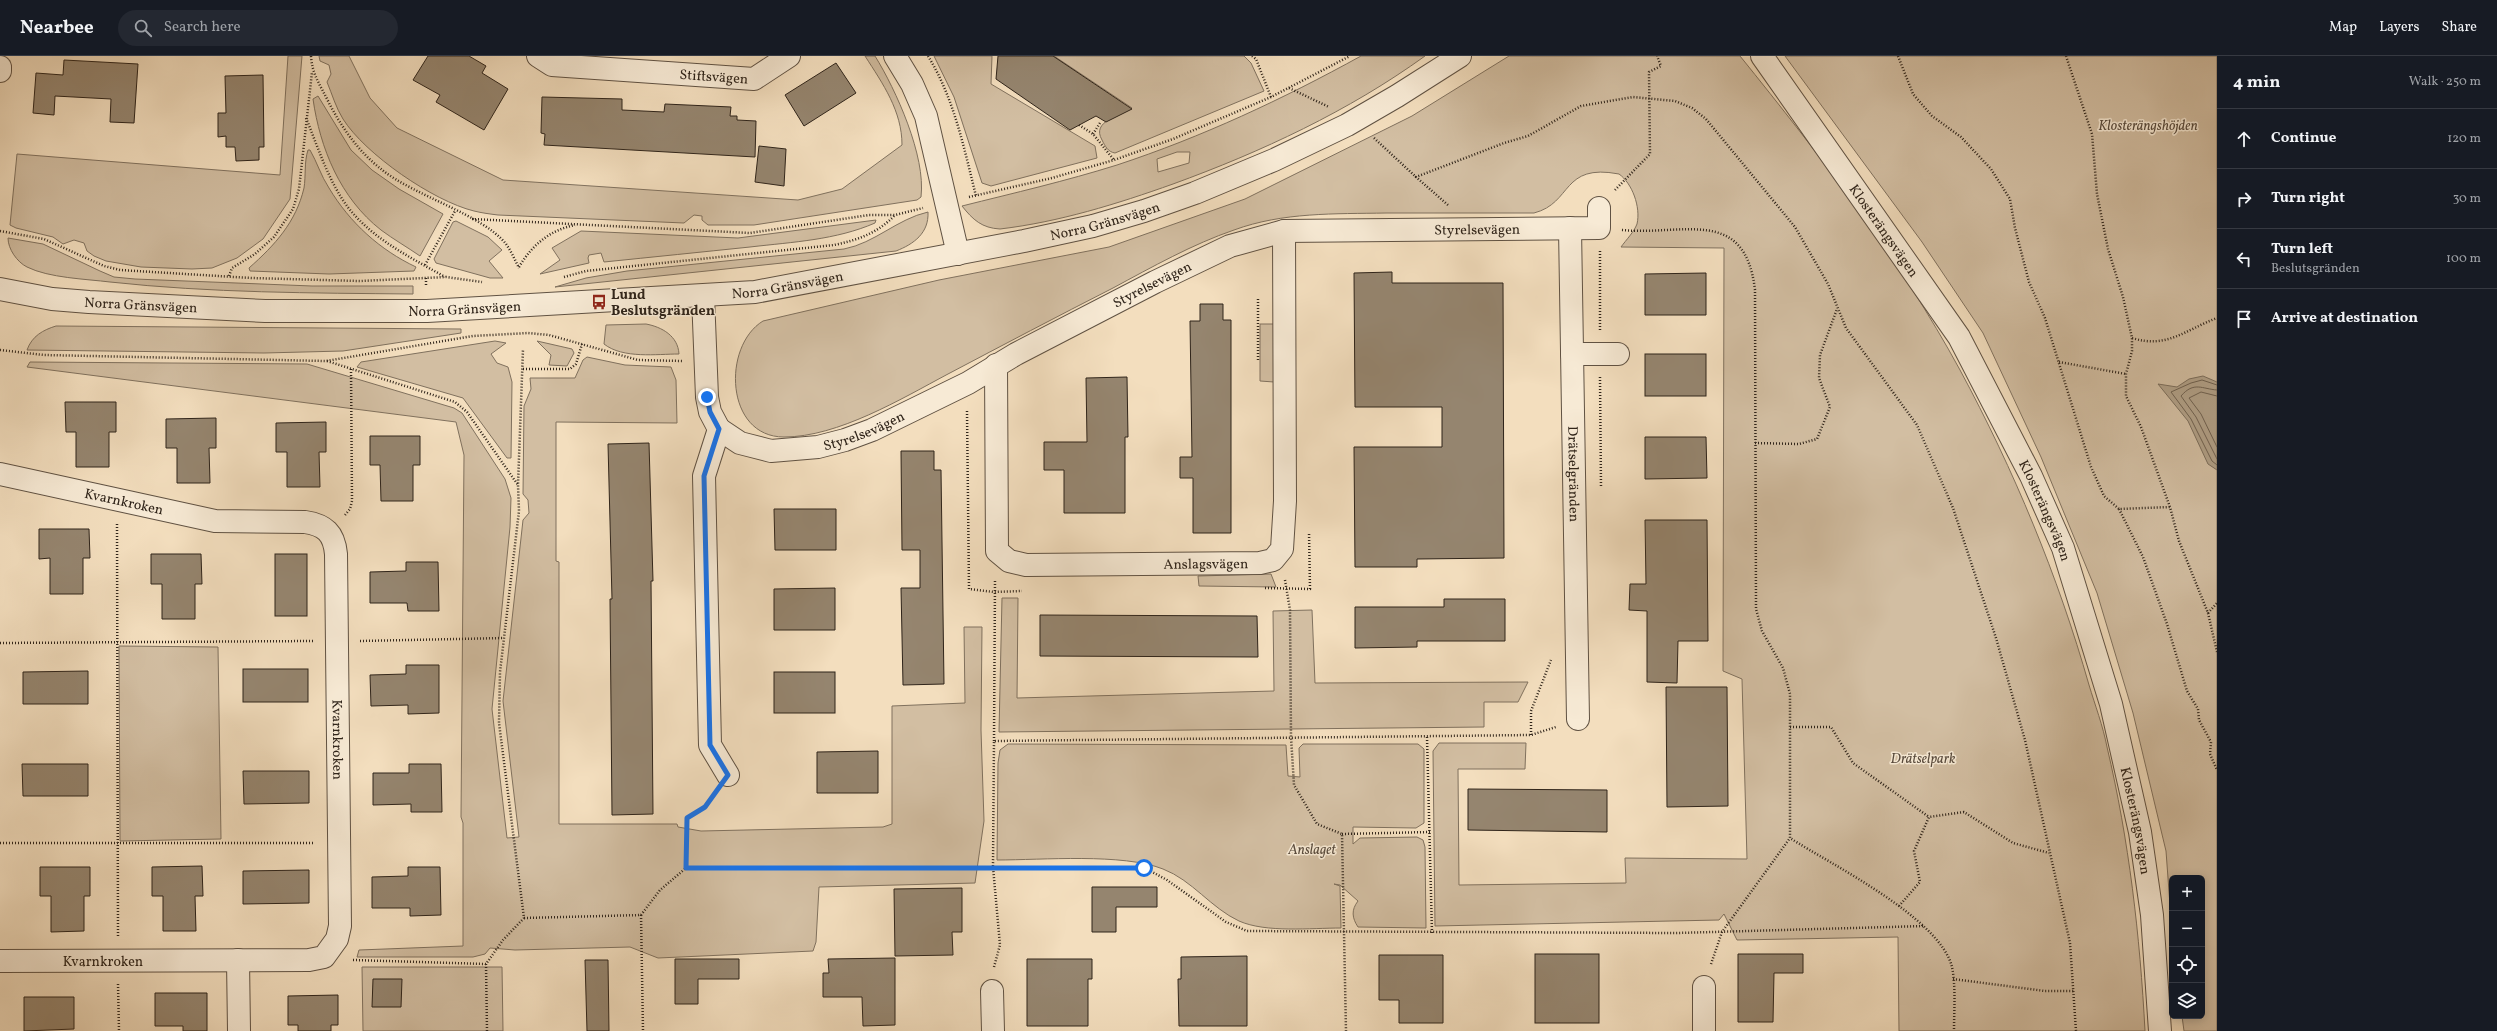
<!DOCTYPE html>
<meta charset="utf-8">
<style>
body{margin:0;font-family:Vollkorn,serif;background:#242831;color:#f1f3f6}
.controls{position:absolute;right:12px;bottom:12px;display:grid;overflow:hidden;border-radius:6px;box-shadow:0 2px 10px #0003}
.controls button{width:36px;height:36px;display:grid;place-items:center;padding:0;border:0;border-bottom:1px solid #363941;background:#171b24;color:#f1f3f6;font:20px sans-serif}
.stop{position:absolute;width:12px;height:12px;margin:-9px;border:3px solid #1a73e8;border-radius:50%;background:#fff}
.stop.end{background:#1a73e8;border-color:#fff;box-shadow:0 1px 4px #0008}
.list{margin:0;padding:0;list-style:none}
h2{display:flex;justify-content:space-between;align-items:center;height:52px;margin:0;padding:0 16px;font-size:17px}
h2 small{font-size:13px;font-weight:400;color:#9ea1a6}
.list li{display:grid;grid-template-columns:26px 1fr auto;gap:12px;align-items:center;box-sizing:border-box;height:60px;padding:0 16px;border-top:1px solid #363941}
.list b{display:block;font-size:15px;white-space:nowrap}
.list p{margin:0;font-size:13px;white-space:nowrap;color:#9ea1a6}
.list em{font-size:13px;font-style:normal;color:#9ea1a6}
.icon{flex:none;width:22px;height:22px;fill:none;stroke:currentColor;stroke-width:2;stroke-linecap:round;stroke-linejoin:round}
.map{position:relative;flex:none;width:2217px;height:975px;overflow:hidden}
header{display:flex;align-items:center;gap:24px;box-sizing:border-box;height:56px;padding:0 20px;background:#171b24;border-bottom:1px solid #363941}
header strong{font-size:19px}
nav{display:flex;gap:22px;margin-inline-start:auto;font-size:14px}
.search{width:280px;height:36px;background:#242831;display:flex;align-items:center;gap:10px;box-sizing:border-box;padding:0 14px;border-radius:22px;color:#9ea1a6;font-size:15px}
main{display:flex}
aside{flex:1;background:#171b24}
.map>svg:first-child{display:block}
.green{fill:#d2bea2;stroke:#80715e;fill-rule:evenodd}
.water{fill:#b09f86;stroke:#7c6e5b}
.lines{fill:none;stroke-linecap:round;stroke-linejoin:round}
.shore{stroke:#706250;stroke-width:1}
.building{fill:#95856f;stroke:#2f241a}
.minor-casing{stroke:#605243;stroke-width:24}
.path{stroke:#2f241a;stroke-width:2.5;stroke-dasharray:1 2;stroke-linecap:butt}
.minor{stroke:#f7ead5;stroke-width:22}
.route{stroke:#1a73e8;stroke-width:5}
.labels{text-anchor:middle;stroke-width:3;stroke-linejoin:round;paint-order:stroke}
.street-label{font-size:14px;fill:#2f241a;stroke:#f7ead5}
.park-label{font-size:14px;font-style:italic;fill:#584a3c;stroke:#f7ead5}
.poi-label{font-size:14px;font-weight:bold;fill:#2f241a;stroke:#f7ead5;text-anchor:start}
</style>
<header>
<strong>Nearbee</strong>
<div class="search"><svg class="icon" aria-label="search" viewBox="0 0 24 24"><circle cx="10" cy="10" r="6"/><path d="M15 15l6 6"/></svg>Search here</div>
<nav><a>Map</a><a>Layers</a><a>Share</a></nav>
</header>
<main>
<div class="map">
<svg width="2217" height="975" viewBox="0 0 2217 975">
<rect width="100%" height="100%" fill="#f3debe"/>
<filter id="stains"><feTurbulence type="fractalNoise" baseFrequency=".005" numOctaves="4"/><feColorMatrix values="0 0 0 0 .2 0 0 0 0 .09 0 0 0 0 .02 0 0 0 .5 -.17"/></filter>
<radialGradient id="worn" r=".72"><stop offset=".6" stop-color="#630" stop-opacity="0"/><stop offset="1" stop-color="#630" stop-opacity=".3"/></radialGradient>
<!-- green -->
<g class="green">
<path d="M288 0H302L290 143 263 183 237 202 212 212 192 213 141 211 106 205 94 200 87 195 84 187 74 184 63 188 53 181 16 172 10 169 17 98 280 119Z"/>
<path d="M319 0H349L370 42 397 72 503 124 798 144 842 133 902 89C902 55 883 28 865 0H875C896 34 926 100 921 141L917 144 754 169H708L702 164V160L694 159 684 167 498 159C490 158 482 157 474 155 433 145 365 98 343 63 336 52 332 38 327 26L331 18 329 9 320 5Z"/>
<path d="M934 0H992L991 28 1095 90 1097 102 991 130 982 127 954 41Z"/>
<path d="M1054 0H1244L1251 7 1264 35 1115 97C1108 96 1105 90 1102 84 1091 65 1120 60 1132 52Z"/>
<path d="M1361 0H1425C1349 55 1261 96 1173 128 1117 148 1059 166 1000 173 982 172 973 164 962 150 1014 137 1066 125 1117 109 1202 81 1283 43 1361 0ZM1177 96H1190L1189 107 1158 116 1157 103Z"/>
<path d="M1509 0H1740C1820 99 1899 202 1960 314 2014 414 2058 520 2089 629 2095 649 2103 670 2107 691 2129 784 2140 880 2145 975H1899L1898 881 1737 884 1724 858 1719 864 1435 870 1433 695 1439 687H1526L1525 713H1458L1459 829 1626 827 1625 802 1747 803 1742 623 1723 615 1724 192 1621 191C1626 184 1634 176 1637 168 1641 151 1632 127 1619 118 1561 107 1573 147 1534 157 1485 157 1435 157 1386 157 1335 158 1283 156 1234 174 1193 188 1152 211 1113 232 1058 260 1003 289 948 318 901 343 838 381 784 381 725 381 722 290 763 265L939 224 1109 191 1245 143 1412 60Z"/>
<path d="M1785 0H2217V975H2184L2182 960H2202V822H2172V876L2166 795 2133 657 2097 537 2041 401 1983 277 1922 186Z"/>
<path d="M318 40 351 94 372 114 399 133 443 158 420 200C407 191 393 183 381 174 340 142 320 92 313 43Z"/>
<path d="M308 94H310C317 106 321 120 329 132 350 167 380 194 416 211L414 215 329 218 250 215 249 212C275 189 296 166 304 132 306 120 304 106 308 94Z"/>
<path d="M928 156C929 177 914 188 896 195L555 231 586 222 627 215 844 193C875 187 897 163 928 156Z"/>
<path d="M876 164 875 167C836 184 793 186 750 191 702 196 653 201 604 206L601 197 589 199 588 202 589 207 540 218 560 204 552 192 581 175 738 182Z"/>
<path d="M456 165 488 181 502 194 489 205 503 222H490L436 207 434 203 453 166Z"/>
<path d="M8 182 43 188 100 215 114 221 135 223 312 230H413V238C312 237 211 237 110 226 86 223 49 222 27 211 17 206 8 193 8 182Z"/>
<path d="M646 268C662 271 678 280 679 298 657 298 623 303 604 288L606 269Z"/>
<path d="M1260 268H1274V326L1260 325Z"/>
<path d="M56 270 461 273V277L343 295 264 297 27 294C32 280 43 274 56 270Z"/>
<path d="M495 285 506 287 491 298 497 307 508 311 512 326 511 402H507L463 342 357 311 361 306Z"/>
<path d="M537 285 572 293 574 297 567 310 549 309 551 299Z"/>
<path d="M587 301 625 309 671 311 676 324 677 367 556 366V505L559 506V768H677L678 771 701 775 883 771 892 768V650L965 647 964 571H982L981 674 984 765 975 827 819 831 816 886 813 895 658 902 630 891 515 894 490 892 485 898 473 901H357L359 894 463 890V767L461 761 464 399 456 366 27 311 30 306 307 308 454 352 462 357 505 423 511 442 510 471 492 653 507 782 519 781 503 645 523 464 529 457 528 444 523 438 524 350 531 333 530 322H575L583 304Z"/>
<path d="M1271 518 1276 531 1199 530 1198 520Z"/>
<path d="M1002 542H1018L1017 642 1274 635 1273 555 1312 554 1315 627 1528 626 1518 646H1484V671L999 676Z"/>
<path d="M119 590 218 591 221 783 120 785Z"/>
<path d="M1008 688 1286 689 1288 720 1300 721 1299 692 1303 688H1418L1424 693V767L1416 772 1353 771V788L1360 782 1417 781 1423 784 1425 791 1426 872 1358 871C1352 862 1351 854 1358 845L1340 829 1334 828 1340 830 1341 872C1311 872 1266 877 1239 865 1211 852 1192 824 1163 813 1123 797 1042 804 997 804L998 707 1000 694Z"/>
<path d="M362 911H502L503 975H363Z"/>
</g>
<!-- water -->
<path class="water" d="M2203 320 2217 326V414L2208 408 2188 365 2158 328 2177 331 2189 323Z"/>
<g class="lines">
<!-- shore -->
<g class="shore">
<path d="M2217 329 2202 324 2191 327 2171 336 2191 363 2212 405 2217 409"/>
<path d="M2217 334C2202 333 2194 325 2181 340L2196 361 2217 403"/>
<path d="M2217 340 2201 336 2189 342 2201 358 2217 391"/>
</g>
</g>
<!-- building -->
<g class="building">
<path d="M428 0H469L486 10 482 17 508 33 484 74 436 46 440 39 413 24Z"/>
<path d="M998 0H1053L1132 53 1106 66 1096 60 1070 74 996 23Z"/>
<path d="M64 4 138 8 134 67 110 66 111 43 55 40 54 59 33 57 36 17 63 19Z"/>
<path d="M836 7 856 37 804 70 785 39Z"/>
<path d="M263 19 264 91H259V104L236 105 235 91H226V80L218 81V57H226L225 20Z"/>
<path d="M542 41 622 43V54L664 56 665 48 731 51 730 60H737V64L756 65 755 101 544 89 545 78 541 77Z"/>
<path d="M759 90 786 93 784 130 755 126Z"/>
<path d="M1392 216V227H1503L1504 502 1417 503V511H1355L1354 391H1442V351H1355L1354 217Z"/>
<path d="M1706 217V259H1645V218Z"/>
<path d="M1200 248H1223V264H1231V477H1193V422H1180V401H1192L1190 265H1200Z"/>
<rect x="1645" y="298" width="61" height="42"/>
<path d="M1127 321 1128 381H1125V457H1064V414H1044V386H1087L1086 322Z"/>
<path d="M65 346H116V376H109V411H76V376H66Z"/>
<path d="M216 362V392H209L210 427H177V392H166V363Z"/>
<path d="M326 366V396H319L320 431H287V396H276V367Z"/>
<path d="M370 380H420V409H413V445H381L380 409H370Z"/>
<path d="M1645 381H1706L1707 422 1645 423Z"/>
<path d="M649 387 653 525H651L653 758 612 759 610 543H612L608 388Z"/>
<path d="M901 395H934V414H941L944 628 903 629 901 532H920V494H902Z"/>
<path d="M774 453H836V494H775Z"/>
<path d="M1645 464H1707L1708 585H1678L1677 627 1647 626V555L1629 554 1630 528H1646Z"/>
<path d="M39 473H89L90 502H83V538H50V502L39 503Z"/>
<path d="M151 498H201L202 528H195V563H162V528H151Z"/>
<rect x="275" y="498" width="32" height="62"/>
<path d="M406 506H438L439 555H408L407 547H370V516L406 515Z"/>
<path d="M835 532V574H774V533Z"/>
<path d="M1444 543H1505V585H1417V591L1355 592V551H1444Z"/>
<path d="M1040 559 1257 560 1258 601 1040 600Z"/>
<path d="M406 609H439V657L408 658V649L371 650 370 619 406 618Z"/>
<rect x="243" y="613" width="65" height="33"/>
<path d="M88 615V648H23V616Z"/>
<rect x="774" y="616" width="61" height="41"/>
<path d="M1666 631H1727L1728 750 1667 751Z"/>
<path d="M878 695V737H817V696Z"/>
<path d="M22 708H88V740H23Z"/>
<path d="M409 708H441L442 756H411V748L373 749V717H409Z"/>
<path d="M243 715H309V747L244 748Z"/>
<path d="M1468 733 1607 734V776L1468 774Z"/>
<path d="M202 810 203 840H195L196 875H163V840H152V811Z"/>
<path d="M40 811H90V840H84V875L51 876V840H40Z"/>
<path d="M408 811H440L441 859 410 860V852H372V821L408 820Z"/>
<path d="M309 814V847L243 848V815Z"/>
<path d="M1092 831H1157V851H1116V876H1092Z"/>
<path d="M962 832V876H952L953 899 895 900 894 833Z"/>
<rect x="1535" y="898" width="64" height="69"/>
<path d="M1738 898H1803V917H1774L1773 966H1738Z"/>
<path d="M1379 899H1443V967H1399V944H1379Z"/>
<path d="M1247 900V970H1179L1178 923H1181V901Z"/>
<path d="M895 902V969L863 970 862 941H823V917H829L828 903Z"/>
<path d="M675 903H739V923H698V948H675Z"/>
<path d="M1027 903H1092V923H1088V970H1027Z"/>
<path d="M585 904H608L609 975H587Z"/>
<path d="M373 923H402L401 951H372Z"/>
<path d="M155 937H207V975H183V970H155Z"/>
<path d="M338 939V969H331V975H298V969H288V940Z"/>
<path d="M24 941H74V973L24 975Z"/>
</g>
<g class="lines">
<!-- minor casing -->
<g class="minor-casing">
<g id="minor">
<path id="s1" d="M538 0 552 9 754 23 789 0"/>
<path d="M895 0 912 28 926 60 958 198"/>
<path id="s2" d="M1762 0 1959 281 2031 420 2063 492 2111 648 2140 776 2152 859 2160 975"/>
<path d="M0 11V15"/>
<path id="s3" d="M1570 172 1578 663"/>
<path id="s4" d="M0 233 52 243 89 246 265 255H427L755 236 1024 185 1093 170 1144 155 1195 137 1274 104 1347 69 1397 40 1460 0"/>
<path d="M703 240 707 341 710 356 719 373 704 420 710 689 728 719"/>
<path d="M1572 298H1618"/>
<path id="s5" d="M996 309 997 495 1009 505 1026 509 1260 507 1273 504 1282 493 1285 445 1284 175"/>
<path id="s6" d="M719 373 740 387 771 395 818 391 845 384 872 374 968 327 1016 298 1155 226 1230 190 1284 175 1599 172V152"/>
<path id="s7" d="M0 418 215 465 305 466C325 469 334 477 336 498L340 870 337 883 324 901 309 904 0 905"/>
<path d="M238 904 239 975"/>
<path d="M992 935 993 975"/>
<path d="M1704 975V931"/>
</g>
</g>
<!-- path -->
<g class="path">
<path d="M311 0C312 19 321 30 329 47 342 72 359 96 381 113 414 140 482 158 506 188 511 195 515 204 519 212"/>
<path d="M928 0C954 42 964 92 976 140"/>
<path d="M1252 0 1256 3 1271 41"/>
<path d="M1898 0 1913 38 1932 60 1961 81 1991 113 2010 143 2015 172 2029 226 2045 262 2091 411 2104 440 2119 453 2170 451"/>
<path d="M2066 0 2092 78 2097 138 2108 193 2123 241 2132 282V295L2126 318V340L2141 371 2170 451 2179 485 2208 557 2217 596"/>
<path d="M1289 32 1329 51"/>
<path d="M306 62C318 91 328 124 347 150 372 183 410 201 445 221"/>
<path d="M1079 69 1093 78 1114 104"/>
<path d="M1093 78 1100 67"/>
<path d="M1374 82 1416 121"/>
<path d="M1615 134 1650 98 1649 16 1661 10 1657 0"/>
<path d="M969 141 1052 122 1114 104 1173 83 1271 41 1350 0"/>
<path d="M1448 149 1416 121 1504 87 1528 80 1581 50 1633 41 1675 45 1692 52 1706 63 1795 171 1828 228 1846 272 1917 369 1953 452 1996 582 2025 684 2070 887 2076 975"/>
<path d="M472 163 750 177 869 159H895L923 152"/>
<path d="M1622 174C1683 180 1745 149 1755 234L1756 553 1762 575 1783 612 1790 638V782C1832 809 1940 862 1952 911 1956 931 1954 955 1954 975"/>
<path d="M0 175 44 183 104 210 120 214 251 222 360 225 446 221 482 226"/>
<path d="M1600 195V274"/>
<path d="M425 209 455 155"/>
<path d="M519 211C532 189 550 174 575 169"/>
<path d="M229 220 232 212 255 198 274 181 293 153 299 133 312 16"/>
<path d="M564 221 586 215 834 189C858 184 878 177 895 159"/>
<path d="M426 222V231"/>
<path d="M1258 243V306"/>
<path d="M2132 282C2167 293 2185 274 2217 262"/>
<path d="M0 294 44 299 326 305 473 280 528 277 549 279 638 304 682 305"/>
<path d="M327 305 455 346 467 356 518 429"/>
<path d="M2059 306 2126 318"/>
<path d="M523 313H570L576 308 582 288"/>
<path d="M1600 321 1601 432"/>
<path d="M967 355 969 533 994 536 1022 535"/>
<path d="M1755 387 1799 388 1817 383 1830 351 1819 322 1820 299 1837 253"/>
<path d="M2119 453 2143 501 2167 568 2187 635 2198 653 2199 664 2211 686 2210 698 2217 714"/>
<path d="M345 459 350 453 352 445 351 312"/>
<path d="M117 468 118 881"/>
<path d="M1285 524 1290 554 1291 681 1294 729 1317 768 1342 778 1346 975"/>
<path d="M1265 532 1310 533 1309 476"/>
<path d="M2208 557 2217 547"/>
<path d="M360 585 504 582"/>
<path d="M0 587 313 585"/>
<path d="M1790 671H1831L1853 707 1929 761"/>
<path d="M1531 679V655L1551 604"/>
<path d="M1427 681 1432 877"/>
<path d="M994 685 995 524"/>
<path d="M1342 778 1430 776"/>
<path d="M0 787H315"/>
<path d="M686 812 687 762 705 751 715 738"/>
<path d="M1899 850 1920 826 1914 795 1929 761 1964 756 2013 787 2049 797"/>
<path d="M641 859 643 975"/>
<path d="M524 862 641 859 660 834 686 812H1145L1167 824 1226 866 1247 875 1677 877 1924 870"/>
<path d="M353 904 486 908"/>
<path d="M1711 908 1722 876 1790 782"/>
<path d="M994 911 1000 889 993 811 994 685 1531 679 1556 671"/>
<path d="M1953 923 2045 935H2075"/>
<path d="M118 928 119 975"/>
<path d="M487 975 486 908 503 884 524 862 499 667 500 616 519 455 518 429 523 293"/>
</g>
<!-- minor -->
<use href="#minor" class="minor"/>
</g>
<g class="lines">
<!-- route -->
<path class="route" d="M707 341 710 356 719 373 704 420 710 689 728 719 705 751 687 762 686 812H1144"/>
</g>
<!-- icons -->
<defs>
<g id="bus-bare" transform="scale(1.2)"><path d="M-5-6H5V4H4V6H2V4H-2V6H-4V4H-5ZM-3.5-4V0h7V-4ZM-3.5 1.2v1.5H-2V1.2ZM2 1.2v1.5H3.5V1.2Z" fill="#8f2418" stroke="#f7ead5" stroke-width="2.5" paint-order="stroke"/></g>
</defs>
<g fill-rule="evenodd">
<use href="#bus-bare" x="599" y="246"/>
</g>
<g class="labels">
<!-- street labels -->
<g class="street-label">
<text dy="5" stroke="none"><textPath href="#s1" startOffset="179">Stiftsvägen</textPath></text>
<text dy="5" stroke="none"><textPath href="#s4" startOffset="1114">Norra Gränsvägen</textPath></text>
<text dy="5" stroke="none"><textPath href="#s6" startOffset="813">Styrelsevägen</textPath></text>
<text dy="5" stroke="none"><textPath href="#s2" startOffset="213">Klosterängsvägen</textPath></text>
<text dy="5" stroke="none"><textPath href="#s6" startOffset="477">Styrelsevägen</textPath></text>
<text dy="5" stroke="none"><textPath href="#s4" startOffset="790">Norra Gränsvägen</textPath></text>
<text dy="5" stroke="none"><textPath href="#s4" startOffset="142">Norra Gränsvägen</textPath></text>
<text dy="5" stroke="none"><textPath href="#s4" startOffset="466">Norra Gränsvägen</textPath></text>
<text dy="5" stroke="none"><textPath href="#s6" startOffset="153">Styrelsevägen</textPath></text>
<text dy="5" stroke="none"><textPath href="#s3" startOffset="246">Drätselgränden</textPath></text>
<text dy="5" stroke="none"><textPath href="#s7" startOffset="127">Kvarnkroken</textPath></text>
<text dy="5" stroke="none"><textPath href="#s2" startOffset="537">Klosterängsvägen</textPath></text>
<text dy="5" stroke="none"><textPath href="#s5" startOffset="399">Anslagsvägen</textPath></text>
<text dy="5" stroke="none"><textPath href="#s7" startOffset="545">Kvarnkroken</textPath></text>
<text dy="5" stroke="none"><textPath href="#s2" startOffset="861">Klosterängsvägen</textPath></text>
<text x="103" y="910">Kvarnkroken</text>
</g>
<!-- park labels -->
<g class="park-label">
<text x="2148" y="74">Klosterängshöjden</text>
<text x="1923" y="707">Drätselpark</text>
<text x="1312" y="798">Anslaget</text>
</g>
<!-- poi labels -->
<g class="poi-label">
<text x="611" y="243">Lund<tspan x="611" dy="16">Beslutsgränden</tspan></text>
</g>
</g>
<rect width="100%" height="100%" filter="url(#stains)"/>
<rect width="100%" height="100%" fill="url(#worn)"/>
</svg>
<div class="controls">
<button>+</button>
<button>−</button>
<button><svg class="icon" aria-label="locate" viewBox="0 0 24 24"><circle cx="12" cy="12" r="6"/><path d="M12 2v4M12 18v4M2 12h4M18 12h4"/></svg></button>
<button><svg class="icon" aria-label="layers" viewBox="0 0 24 24"><path d="M12 4l9 5-9 5-9-5zM3 14l9 5 9-5"/></svg></button>
</div>
<div class="stop" style="left:1144px;top:812px"></div>
<div class="stop end" style="left:707px;top:341px"></div>
</div>
<aside>
<h2>4 min<small>Walk · 250 m</small></h2>
<ul class="list">
<li><svg class="icon" aria-label="ahead" viewBox="0 0 24 24"><path d="M12 20V5M6 11l6-6 6 6"/></svg><div><b>Continue</b></div><em>120 m</em></li>
<li><svg class="icon" aria-label="right" viewBox="0 0 24 24"><path d="M7 20v-9h11M14 6l5 5-5 5"/></svg><div><b>Turn right</b></div><em>30 m</em></li>
<li><svg class="icon" aria-label="left" viewBox="0 0 24 24"><path d="M17 20v-9H6M10 6l-5 5 5 5"/></svg><div><b>Turn left</b><p>Beslutsgränden</p></div><em>100 m</em></li>
<li><svg class="icon" aria-label="arrive" viewBox="0 0 24 24"><path d="M6 21V4h12l-3 4 3 4H6"/></svg><div><b>Arrive at destination</b></div></li>
</ul>
</aside>
</main>
